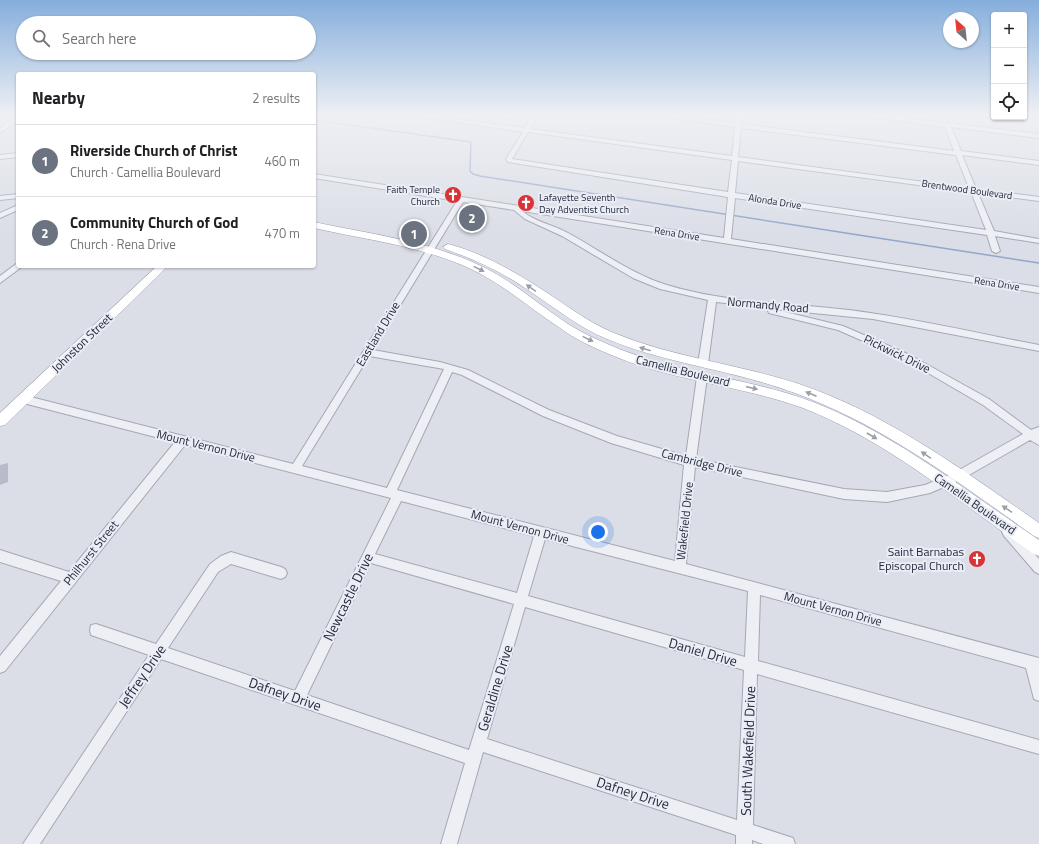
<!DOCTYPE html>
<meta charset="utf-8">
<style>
body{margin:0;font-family:"Titillium Web",sans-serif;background:#f2f2f2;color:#202124}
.controls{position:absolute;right:12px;top:12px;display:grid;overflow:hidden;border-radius:4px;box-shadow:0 1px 3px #0004}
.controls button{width:36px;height:36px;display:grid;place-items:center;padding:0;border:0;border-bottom:1px solid #e0e0e0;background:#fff;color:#202124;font:20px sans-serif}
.compass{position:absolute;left:943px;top:12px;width:36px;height:36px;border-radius:50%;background:#fff;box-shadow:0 1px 3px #0004;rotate:333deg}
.you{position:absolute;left:598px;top:532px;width:14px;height:14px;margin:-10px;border:3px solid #fff;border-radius:50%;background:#1a73e8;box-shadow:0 0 0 6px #1a73e833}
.badge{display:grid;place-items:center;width:26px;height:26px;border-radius:50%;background:#d83438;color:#fff;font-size:13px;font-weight:700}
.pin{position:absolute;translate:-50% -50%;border:2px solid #fff;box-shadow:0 1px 4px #0006}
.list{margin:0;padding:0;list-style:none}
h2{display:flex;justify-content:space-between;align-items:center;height:52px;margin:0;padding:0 16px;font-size:17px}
h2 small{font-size:13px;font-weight:400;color:#757577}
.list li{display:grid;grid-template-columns:26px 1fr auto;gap:12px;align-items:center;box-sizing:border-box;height:72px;padding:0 16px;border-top:1px solid #e0e0e0}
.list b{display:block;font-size:15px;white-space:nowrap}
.list p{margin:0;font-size:13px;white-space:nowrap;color:#757577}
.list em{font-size:13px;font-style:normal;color:#757577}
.icon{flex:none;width:22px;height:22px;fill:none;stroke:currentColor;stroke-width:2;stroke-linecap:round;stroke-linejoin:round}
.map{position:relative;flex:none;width:1039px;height:844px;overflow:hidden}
.search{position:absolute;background:#fff;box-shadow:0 1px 3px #0004;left:16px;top:16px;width:300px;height:44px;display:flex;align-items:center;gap:10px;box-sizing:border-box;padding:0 14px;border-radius:22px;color:#757577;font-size:15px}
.panel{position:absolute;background:#fff;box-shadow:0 1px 3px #0004;left:16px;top:72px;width:300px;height:196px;border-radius:4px}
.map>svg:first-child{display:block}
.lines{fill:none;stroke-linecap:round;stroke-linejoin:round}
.stream{stroke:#92a6ca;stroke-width:1.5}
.building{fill:#b8bcca}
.minor-casing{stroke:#a4a8b4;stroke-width:2}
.major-casing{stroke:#99a0b3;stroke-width:1}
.minor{fill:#eeeff5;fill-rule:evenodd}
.major{fill:#fff;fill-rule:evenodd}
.oneway{fill:#9c9fa8}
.labels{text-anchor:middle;stroke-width:4;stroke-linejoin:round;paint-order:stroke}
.far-poi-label{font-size:10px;fill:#242a3e;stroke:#eaedf4;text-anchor:end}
.far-street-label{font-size:10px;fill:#242a3e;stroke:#eaedf4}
.street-label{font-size:12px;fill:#242a3e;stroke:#eaedf4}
.poi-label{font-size:12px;fill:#242a3e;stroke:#eaedf4;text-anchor:end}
.near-street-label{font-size:14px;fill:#242a3e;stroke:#eaedf4}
</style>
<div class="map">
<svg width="1039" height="844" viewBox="0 0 1039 844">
<rect width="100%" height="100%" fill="#dbdee7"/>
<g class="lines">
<!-- stream -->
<path class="stream" d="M314 120 471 142 470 171 473 174 480 176 1039 263"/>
</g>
<!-- building -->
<path class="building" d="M8 463V482L0 485V465Z"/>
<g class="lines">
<!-- minor casing -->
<g class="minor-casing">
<g id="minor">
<path d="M15 116H18V120L0 133V128Z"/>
<path d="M416 116H435L525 128 532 116H538L530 129 732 156 735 127 659 116H680L735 123 736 116H742L741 124 954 151 945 127 866 116H888L1039 134V138L951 127 961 151 1039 161V165L962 155 976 189 1039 197V201L978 193 994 231 1039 239V243L995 236 1000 251 996 253 992 251 987 235 735 198 731 239 1039 287V293L522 211C535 222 554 225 568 233 601 251 631 274 667 285 726 303 788 303 849 310 913 318 976 333 1039 345V351L873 319 773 309 843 326 910 355 989 399 1031 430 1039 427V445L1030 440 962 479 930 493 887 502 844 499 695 467 686 564 1039 658V701L1034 699 1026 668 760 595 758 661 1039 740V754L757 674 753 825 793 838 795 844H763L752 840V844H736V835L483 752 457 844H441L465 763 161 659 40 844H23L149 655 91 635 90 630 91 625 96 624 156 644 210 564 221 556 231 552 281 567 285 569 287 573 285 577 281 579 231 564 218 572 168 648 295 691 391 498 185 445 5 671 0 673V656L61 581 0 562V550L69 572 175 442 23 403 20 402 18 399 20 396 23 395 293 464 457 201 314 178V174L724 238 728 197 508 162 506 159 523 132ZM741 128 956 155 969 188 738 157ZM528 132 732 160 728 192 512 159ZM738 161 971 192 986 230 735 193ZM463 202 514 210 525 219 562 236 633 278 660 289 708 300 698 364 700 366H706L708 364 716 302 771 308 768 311 769 313 838 330 904 359 983 405 1023 434 954 473 925 485 887 492 844 489 696 459 707 377 702 374 697 377 686 456 617 436 549 410 468 370 440 362 373 350ZM369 356 444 369 387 488 302 466ZM452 372 462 375 543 416 611 443 684 465 675 561 397 490ZM401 501 534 536 517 593 375 554ZM545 539 748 591 745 657 528 596ZM371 563 514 604 469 750 307 695ZM525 607 744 670 737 820 487 739Z"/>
<path d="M18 153V157L0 159V155Z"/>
<path d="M18 194V198L0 200V196Z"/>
<path d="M18 205V210L0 218V213Z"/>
<path d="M16 264H18V266H23L0 283V276Z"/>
<path d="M1008 527 1012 528 1039 559V574L1035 572 1004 536 1002 532 1004 528Z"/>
</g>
</g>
<!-- major casing -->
<g class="major-casing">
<g id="major">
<path d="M314 222C370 234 429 241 481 266 513 281 539 305 568 324 584 334 602 342 619 349 681 374 750 378 813 402 895 434 966 491 1039 540V556L1034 554C960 503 888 441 803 408 740 385 671 381 609 354 592 347 575 339 560 328 531 309 504 285 473 270 423 246 367 240 314 228Z"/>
<path d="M448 244C479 252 508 268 535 285 561 301 585 321 614 333 674 358 740 364 802 385 889 415 964 471 1039 523V538L1034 536C958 482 883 425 795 393 734 370 667 364 607 339 578 327 554 307 528 290 502 272 474 259 445 249L443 247Z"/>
<path d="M157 266H168L5 425 0 426V413Z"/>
</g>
</g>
<!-- minor -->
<use href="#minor" class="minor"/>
<!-- major -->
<use href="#major" class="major"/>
</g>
<!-- one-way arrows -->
<defs><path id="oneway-solid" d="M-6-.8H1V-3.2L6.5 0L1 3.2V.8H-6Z"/></defs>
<g class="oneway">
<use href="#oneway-solid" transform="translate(479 269) rotate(26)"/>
<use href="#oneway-solid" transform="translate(531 288) rotate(-145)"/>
<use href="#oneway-solid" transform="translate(588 339) rotate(26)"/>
<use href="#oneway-solid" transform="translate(645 349) rotate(-162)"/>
<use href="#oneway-solid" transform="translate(752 388) rotate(13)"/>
<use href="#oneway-solid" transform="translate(811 394) rotate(-157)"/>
<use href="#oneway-solid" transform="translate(872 436) rotate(30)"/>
<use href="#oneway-solid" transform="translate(926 455) rotate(-146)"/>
<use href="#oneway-solid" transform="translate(1007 509) rotate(-146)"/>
</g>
<!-- sky -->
<linearGradient id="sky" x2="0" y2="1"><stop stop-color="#85aedc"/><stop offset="0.49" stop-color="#eff0f4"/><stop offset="1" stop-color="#eff0f4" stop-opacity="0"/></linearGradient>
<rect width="1039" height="235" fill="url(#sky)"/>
<!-- icons -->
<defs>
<g id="church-disc" transform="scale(0.9)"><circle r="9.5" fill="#d83438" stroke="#eaedf4"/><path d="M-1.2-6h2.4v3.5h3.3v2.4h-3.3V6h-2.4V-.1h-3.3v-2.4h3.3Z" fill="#fff"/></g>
</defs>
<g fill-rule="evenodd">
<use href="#church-disc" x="453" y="195"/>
<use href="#church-disc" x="526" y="203"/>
<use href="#church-disc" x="977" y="559"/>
</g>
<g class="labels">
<!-- far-poi labels -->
<g class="far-poi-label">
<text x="440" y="193">Faith Temple<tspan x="440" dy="12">Church</tspan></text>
<text x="539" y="201" text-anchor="start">Lafayette Seventh<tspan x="539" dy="12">Day Adventist Church</tspan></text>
</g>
<!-- far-street labels -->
<g class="far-street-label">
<text transform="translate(967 189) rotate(8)" y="4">Brentwood Boulevard</text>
<text transform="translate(775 201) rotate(9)" y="4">Alonda Drive</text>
<text transform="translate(677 233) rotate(9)" y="4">Rena Drive</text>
<text transform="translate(997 283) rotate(9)" y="4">Rena Drive</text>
</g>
<!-- street labels -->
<g class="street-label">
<text transform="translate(768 305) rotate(5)" y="4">Normandy Road</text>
<text transform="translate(378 334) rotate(-59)" y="4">Eastland Drive</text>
<text transform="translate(82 343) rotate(-44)" y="4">Johnston Street</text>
<text transform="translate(897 354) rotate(26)" y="4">Pickwick Drive</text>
<text transform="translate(683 371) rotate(14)" y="4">Camellia Boulevard</text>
<text transform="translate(206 446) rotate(14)" y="4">Mount Vernon Drive</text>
<text transform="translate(702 463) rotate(14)" y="4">Cambridge Drive</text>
<text transform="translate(975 504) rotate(35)" y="4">Camellia Boulevard</text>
<text transform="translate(685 521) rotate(-84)" y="4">Wakefield Drive</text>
<text transform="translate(520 527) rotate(15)" y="4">Mount Vernon Drive</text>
<text transform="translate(91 553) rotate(-51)" y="4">Philhurst Street</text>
<text transform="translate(833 609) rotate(15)" y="4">Mount Vernon Drive</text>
</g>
<!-- poi labels -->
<g class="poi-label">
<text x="964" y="556">Saint Barnabas<tspan x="964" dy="14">Episcopal Church</tspan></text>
</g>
<!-- near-street labels -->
<g class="near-street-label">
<text transform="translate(348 597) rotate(-64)" y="5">Newcastle Drive</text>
<text transform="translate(703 652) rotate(16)" y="5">Daniel Drive</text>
<text transform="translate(142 676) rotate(-56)" y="5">Jeffrey Drive</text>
<text transform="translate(495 688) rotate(-73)" y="5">Geraldine Drive</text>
<text transform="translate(285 694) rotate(19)" y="5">Dafney Drive</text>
<text transform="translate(748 751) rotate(-88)" y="5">South Wakefield Drive</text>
<text transform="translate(633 793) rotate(18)" y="5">Dafney Drive</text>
</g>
</g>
</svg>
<div class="controls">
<button>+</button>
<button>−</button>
<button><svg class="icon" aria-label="locate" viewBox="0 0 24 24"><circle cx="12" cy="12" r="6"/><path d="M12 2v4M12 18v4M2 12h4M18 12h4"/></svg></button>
</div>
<svg class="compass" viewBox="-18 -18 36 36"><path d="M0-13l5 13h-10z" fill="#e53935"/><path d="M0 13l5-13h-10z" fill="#757577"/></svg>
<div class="you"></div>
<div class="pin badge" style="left:414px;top:234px;background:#6b7280">1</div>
<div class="pin badge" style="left:472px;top:218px;background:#6b7280">2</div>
<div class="search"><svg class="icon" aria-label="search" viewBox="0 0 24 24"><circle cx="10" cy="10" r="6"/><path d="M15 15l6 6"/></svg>Search here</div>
<section class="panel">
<h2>Nearby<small>2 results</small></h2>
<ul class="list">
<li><span class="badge" style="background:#6b7280">1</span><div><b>Riverside Church of Christ</b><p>Church · Camellia Boulevard</p></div><em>460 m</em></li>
<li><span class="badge" style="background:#6b7280">2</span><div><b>Community Church of God</b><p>Church · Rena Drive</p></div><em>470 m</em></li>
</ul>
</section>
</div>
